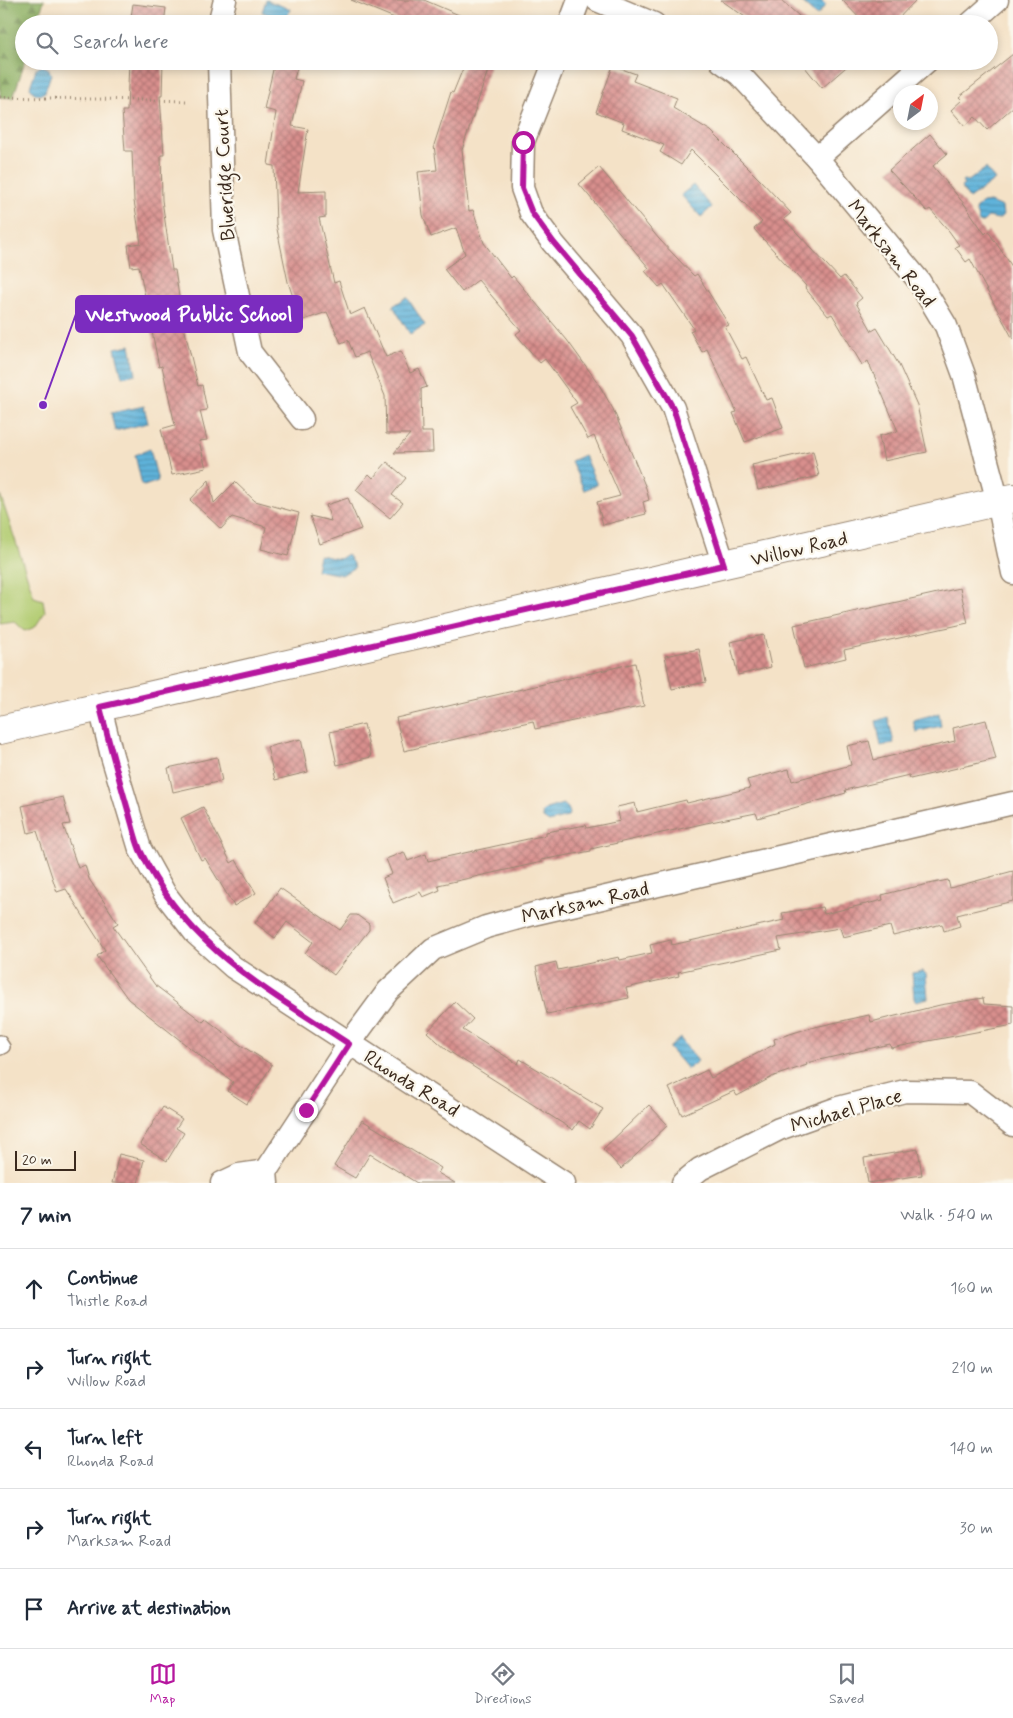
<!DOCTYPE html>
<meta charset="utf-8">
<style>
body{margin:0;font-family:Mynerve,sans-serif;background:#f2f2f3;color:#1f2937}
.compass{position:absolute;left:893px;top:85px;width:45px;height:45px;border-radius:50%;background:#fff;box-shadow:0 2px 8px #0003;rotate:32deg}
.scale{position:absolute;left:15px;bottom:12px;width:61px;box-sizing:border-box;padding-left:5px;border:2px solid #3b2a1e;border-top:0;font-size:14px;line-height:18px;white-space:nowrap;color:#3b2a1e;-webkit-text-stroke:4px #fbf7ec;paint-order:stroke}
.stop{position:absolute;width:15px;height:15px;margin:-11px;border:4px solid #b5179e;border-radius:50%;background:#fff}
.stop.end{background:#b5179e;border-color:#fff;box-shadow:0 1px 5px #0008}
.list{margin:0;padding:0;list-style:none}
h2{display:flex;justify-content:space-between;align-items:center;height:65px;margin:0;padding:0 20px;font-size:21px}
h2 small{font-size:16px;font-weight:400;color:#747a83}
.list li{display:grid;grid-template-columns:32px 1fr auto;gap:15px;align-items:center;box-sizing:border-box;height:80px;padding:0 20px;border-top:1px solid #e0e1e3}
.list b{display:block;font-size:19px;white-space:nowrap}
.list p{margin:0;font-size:16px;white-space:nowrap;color:#747a83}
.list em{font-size:16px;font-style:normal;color:#747a83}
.icon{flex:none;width:28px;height:28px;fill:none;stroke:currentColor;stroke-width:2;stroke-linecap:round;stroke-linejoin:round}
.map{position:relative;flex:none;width:1013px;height:1183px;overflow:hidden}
.search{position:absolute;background:#fff;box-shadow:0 2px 8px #0003;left:15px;right:15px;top:15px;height:55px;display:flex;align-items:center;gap:12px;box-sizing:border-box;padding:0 18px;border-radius:28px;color:#747a83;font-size:19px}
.sheet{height:465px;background:#fff}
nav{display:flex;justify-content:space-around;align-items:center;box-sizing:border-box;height:70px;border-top:1px solid #e0e1e3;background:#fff;font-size:14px;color:#747a83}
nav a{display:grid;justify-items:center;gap:2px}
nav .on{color:#b5179e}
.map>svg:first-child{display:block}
.forest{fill:url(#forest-firs);stroke:#646d41}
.pitch{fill:#b2cc72;stroke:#767b48}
.water{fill:url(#water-rules);stroke:#4c6e7c}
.building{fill:url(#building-cross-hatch)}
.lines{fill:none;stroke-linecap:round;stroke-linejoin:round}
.lane-casing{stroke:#988672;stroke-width:14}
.street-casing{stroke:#988672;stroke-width:25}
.secondary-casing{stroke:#988672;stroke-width:30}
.path{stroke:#988672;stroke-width:3;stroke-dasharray:1 4;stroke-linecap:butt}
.lane{stroke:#fff;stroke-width:11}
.street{stroke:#fff;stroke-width:22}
.secondary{stroke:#fff;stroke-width:28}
.route{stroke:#b5179e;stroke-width:6}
.labels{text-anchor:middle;stroke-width:4.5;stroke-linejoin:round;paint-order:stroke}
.street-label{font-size:20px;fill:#3b2a1e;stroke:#fbf7ec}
.leader{fill:none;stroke:#7b2cbf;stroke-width:2}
.callout-dot{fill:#7b2cbf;stroke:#fbf7ec;stroke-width:2}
.callout{fill:#7b2cbf;stroke:#7b2cbf;stroke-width:2}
.callout-label{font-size:21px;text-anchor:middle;font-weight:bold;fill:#fff}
</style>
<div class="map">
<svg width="1013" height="1183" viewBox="0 0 1013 1183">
<defs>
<pattern id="forest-firs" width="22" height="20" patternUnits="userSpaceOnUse" patternTransform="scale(1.25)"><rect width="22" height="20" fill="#8db064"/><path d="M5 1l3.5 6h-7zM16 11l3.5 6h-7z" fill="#748f52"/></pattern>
<pattern id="water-rules" width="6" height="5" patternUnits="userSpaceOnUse" patternTransform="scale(1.25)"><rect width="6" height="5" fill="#5eb2da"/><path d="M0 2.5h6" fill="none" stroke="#4f91b0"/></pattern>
<pattern id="building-cross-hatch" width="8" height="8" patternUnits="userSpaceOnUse" patternTransform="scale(1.25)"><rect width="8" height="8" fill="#d88f8d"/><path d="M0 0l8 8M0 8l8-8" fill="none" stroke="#b07573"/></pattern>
</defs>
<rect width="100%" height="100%" fill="#fbf7ec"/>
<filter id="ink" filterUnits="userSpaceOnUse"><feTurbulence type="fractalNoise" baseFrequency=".02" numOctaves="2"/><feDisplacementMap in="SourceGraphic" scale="10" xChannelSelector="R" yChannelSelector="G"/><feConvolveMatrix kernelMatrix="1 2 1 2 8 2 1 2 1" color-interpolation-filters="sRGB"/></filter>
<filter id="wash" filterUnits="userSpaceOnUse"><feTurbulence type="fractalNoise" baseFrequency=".0096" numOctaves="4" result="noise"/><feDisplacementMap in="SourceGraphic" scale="20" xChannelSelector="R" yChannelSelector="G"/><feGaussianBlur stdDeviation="1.12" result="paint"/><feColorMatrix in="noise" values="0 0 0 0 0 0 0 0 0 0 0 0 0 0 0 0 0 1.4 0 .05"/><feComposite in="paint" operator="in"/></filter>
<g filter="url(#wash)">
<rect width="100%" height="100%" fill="#f4e2c7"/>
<!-- forest -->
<path class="forest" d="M0 0H44L37 24H24L25 61 13 98 0 97Z"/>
<!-- pitch -->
<path class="pitch" d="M0 494 34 597 43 600 45 612 35 627 25 631 15 622 0 624Z"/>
<!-- water -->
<g class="water">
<path d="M266 0 290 9 286 21 262 12Z"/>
<path d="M799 0H821L826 5 817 16Z"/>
<path d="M42 66 48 68 51 74 45 92 39 95 33 92 30 87 36 69Z"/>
<path d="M986 168 995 180 969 199 961 187 964 185 962 182 965 180 967 182Z"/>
<path d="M693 185 712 207 701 217 681 195Z"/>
<path d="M990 202 1002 207 1003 216 998 219 988 217 982 223 979 222 975 209 983 203Z"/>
<path d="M407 297 425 325 410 334 393 306Z"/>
<path d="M130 345 136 374 122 377 115 348Z"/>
<path d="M144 406 148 423 115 431 111 413Z"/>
<path d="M150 449 158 481 144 486 142 485 135 455Z"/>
<path d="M584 455 597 485 584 490 571 461Z"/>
<path d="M347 554 355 567 342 575 316 570 319 555 339 559Z"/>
<path d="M939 713 941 726 916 732 913 720Z"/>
<path d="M888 717 894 743 881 746 876 721Z"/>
<path d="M563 804 568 808 570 813 567 817 549 822 543 818 542 813 546 809Z"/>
<path d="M923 971 926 974 928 998 916 1001 914 999 912 973Z"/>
<path d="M680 1038 698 1061 687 1069 669 1048Z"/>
</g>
<g id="blocks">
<!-- building -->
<g class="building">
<path d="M351 0H424L480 24H409Z"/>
<path d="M721 0H781L808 24H755Z"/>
<path d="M842 0H916L893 24H865Z"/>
<path d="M133 4 166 8 164 24H130Z"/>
<path d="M1013 54V107L987 130 975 117 965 126 951 110 962 100 959 97Z"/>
<path d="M129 61H163L162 96H160L164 155H161L162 200 172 270H175L183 323 198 386 202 385 207 410 200 411 207 440 199 441 206 468 172 475 161 429 175 425 162 366 159 367 139 266 131 267 128 245 141 243 134 201 132 151H125L122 111H127Z"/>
<path d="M275 61H299L294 79 302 81 292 126 308 129 298 192 326 191V217L319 218 334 283 339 281 350 315 365 308 386 357 401 351 410 373 419 369 427 387 421 389 422 432H432L433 452 394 453 410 434H386L385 396 367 352 355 357 348 340 341 343 327 312 301 321 288 282 276 224 274 166 268 165 276 112 264 109Z"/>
<path d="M466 61H491L462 150 469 211 473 210 484 243 511 278 513 276 567 340 598 383 613 409 646 488 649 500 643 502 646 514 603 525 597 502 620 496 594 436 588 439 570 407 577 403 545 359 540 363 516 334 521 330 478 280 462 292 444 269 465 254 456 228 431 237 423 215 418 172 437 170 434 145 451 92 453 93Z"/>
<path d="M800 61H853L822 88Z"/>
<path d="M613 66 636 74 633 81 677 98 673 108 711 131 761 181 791 213 784 219 840 279 844 276 862 298 856 303 872 331 877 328 899 365 917 405 927 452 884 461 879 436 898 431 868 361 862 365 832 314 828 316 805 288 806 286 754 229 762 222 740 199 691 150 681 165 660 152 664 145 622 129 624 123 596 112Z"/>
<path d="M930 134 947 154 933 166 965 205 985 234 988 231 1013 268V339L970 259 966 262 955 247 959 245 949 231 930 209 927 211 889 170Z"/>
<path d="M599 167 659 239 694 276 697 274 729 325 725 327 742 359 746 357 766 400 772 398 783 428 745 442 733 413 737 412 707 349 702 352 690 331 694 329 663 284 659 287 645 271 649 268 579 184Z"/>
<path d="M813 451 819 476 758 490 752 465Z"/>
<path d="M387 462 406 478 392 495 403 503 390 518 356 490 369 474 373 478Z"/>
<path d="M209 480 214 503 235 482 255 501 299 513 288 556 261 549 266 527 232 517 221 529 190 500Z"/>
<path d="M348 498 361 529 320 544 310 516 331 521 326 505Z"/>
<path d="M960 588 968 623 844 650 846 658 804 668 794 625Z"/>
<path d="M764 635 771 667 738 675 730 642Z"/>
<path d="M699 649 706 682 672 689 665 656Z"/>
<path d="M635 663 644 706 535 729 533 721 404 751 396 718Z"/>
<path d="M986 720 996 759 910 779 909 775 845 790 846 793 758 818 756 813 706 823 591 849V851L541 860 542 862 438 885 440 890 423 897 420 892 393 903 383 878 392 874 386 859 404 852 408 861 426 854 428 861 546 835V832L586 825 587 828 620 821 617 807 635 803 637 812 686 800 687 803 750 788 747 780 789 769 792 781 851 765 847 746 869 741 874 760 955 741 953 728Z"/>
<path d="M364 724 371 757 337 765 330 732Z"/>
<path d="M301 739 308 772 275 780 267 747Z"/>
<path d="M217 757 222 781 173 792 168 768Z"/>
<path d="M63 797 70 824 63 825 78 868 85 865 89 879 118 923 113 926 155 985 203 1022 206 1019 239 1044 272 1065 247 1104 227 1091 233 1082 128 999 97 956 105 950 66 889 57 892 37 831 28 833 22 806Z"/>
<path d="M203 807 231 863 236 860 256 893 234 906 205 858 201 860 181 818Z"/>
<path d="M1013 871V901L957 915 960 926 944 931 942 924 893 936 890 926 843 937 840 928 778 938 781 950 678 972 679 976 626 988 629 998 547 1014 536 967 556 962 558 970 619 957 620 960 652 953 650 945 671 940 672 945 784 920 782 913 822 907 824 914 883 900 882 895 905 889 948 880 950 888Z"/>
<path d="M280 888 340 930 351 915H357L369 924V930L334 975 305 953 313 942 287 922 275 938 255 923Z"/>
<path d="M983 998 984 1004 1013 1006V1025L891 1048 890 1044 806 1063 807 1065 774 1076 737 1096 734 1091 682 1115 669 1088 707 1070 711 1078 775 1044 774 1039 806 1029 869 1015 871 1022 940 1005Z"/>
<path d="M455 1002 473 1019 463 1030 518 1064 520 1059 603 1109 590 1129 579 1121 573 1130 447 1050 427 1032Z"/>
<path d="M649 1105 668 1125 621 1169 603 1149Z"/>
<path d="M163 1107 182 1119 176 1128 184 1133 167 1161 140 1144Z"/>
<path d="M362 1120 441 1168 438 1173 455 1183H417L370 1154 355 1178 334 1166Z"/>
<path d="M918 1149 922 1175 868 1183 864 1158Z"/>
<path d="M119 1154 144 1160 138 1183H112Z"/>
</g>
</g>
</g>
<g filter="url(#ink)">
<use href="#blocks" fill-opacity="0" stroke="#988672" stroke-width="1"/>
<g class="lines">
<!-- lane casing -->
<g class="lane-casing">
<path id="lane" d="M0 1041 4 1047 0 1049"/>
</g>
<!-- street casing -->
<g class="street-casing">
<g id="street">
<path d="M597 0 654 24"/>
<path d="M219 24 225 0"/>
<path d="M570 24 579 0"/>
<path d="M970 24 997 0"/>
<path d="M219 61 224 230 250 352 302 419"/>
<path d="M555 61 523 142 522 188 531 213 553 243 632 336 673 408 724 565"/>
<path d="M721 61 739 74 817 158 919 281 946 326 964 375 998 502 1013 573"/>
<path d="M817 158 927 61"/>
<path d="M100 707 112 756 140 849 165 894 196 934 233 967 564 1183"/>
<path d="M222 1183 239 1175 266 1171"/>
<path d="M267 1183 266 1171 349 1044 388 991 433 949 486 927 537 913 1013 803"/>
<path d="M683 1183 700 1169 779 1129 838 1108 905 1091 970 1092 1013 1125"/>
</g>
</g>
<!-- secondary casing -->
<g class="secondary-casing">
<path id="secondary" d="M0 730 1013 498"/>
</g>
<!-- path -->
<path class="path" d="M0 97 190 101"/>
<!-- lane -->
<use href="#lane" class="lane"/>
<!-- street -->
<use href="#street" class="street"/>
<!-- secondary -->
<use href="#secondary" class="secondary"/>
</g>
</g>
<g class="lines" filter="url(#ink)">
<!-- route -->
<path class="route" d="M306 1110 349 1044C264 988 186 947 140 850 135 838 132 823 128 810 118 776 109 742 100 707L724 565 673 408 632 336 554 243 532 213 522 188 523 142"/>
</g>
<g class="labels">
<!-- street labels -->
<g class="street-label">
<text transform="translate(224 175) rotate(-93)" y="7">Blueridge Court</text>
<text transform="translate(892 253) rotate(52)" y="7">Marksam Road</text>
<text transform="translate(799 548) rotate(-13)" y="7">Willow Road</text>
<text transform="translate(585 902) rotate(-13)" y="7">Marksam Road</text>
<text transform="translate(412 1083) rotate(32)" y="7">Rhonda Road</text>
<text transform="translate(846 1110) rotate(-16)" y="7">Michael Place</text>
</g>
</g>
<!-- callouts -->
<path class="leader" d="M43 405L76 314"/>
<circle class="callout-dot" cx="43" cy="405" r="5"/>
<rect class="callout" x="76" y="296" width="226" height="36" rx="5"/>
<g class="callout-label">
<text x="189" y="321">Westwood Public School</text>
</g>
</svg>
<svg class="compass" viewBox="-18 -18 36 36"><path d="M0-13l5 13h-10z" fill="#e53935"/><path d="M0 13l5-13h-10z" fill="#747a83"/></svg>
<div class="scale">20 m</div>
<div class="stop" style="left:523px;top:142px"></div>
<div class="stop end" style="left:306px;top:1110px"></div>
<div class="search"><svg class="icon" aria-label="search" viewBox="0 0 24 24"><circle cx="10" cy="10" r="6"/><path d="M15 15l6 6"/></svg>Search here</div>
</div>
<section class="sheet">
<h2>7 min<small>Walk · 540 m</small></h2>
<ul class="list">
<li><svg class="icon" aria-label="ahead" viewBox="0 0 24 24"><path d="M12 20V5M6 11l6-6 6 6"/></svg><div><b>Continue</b><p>Thistle Road</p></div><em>160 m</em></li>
<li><svg class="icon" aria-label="right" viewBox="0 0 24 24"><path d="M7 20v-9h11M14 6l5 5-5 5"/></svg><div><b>Turn right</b><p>Willow Road</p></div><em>210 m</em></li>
<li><svg class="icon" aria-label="left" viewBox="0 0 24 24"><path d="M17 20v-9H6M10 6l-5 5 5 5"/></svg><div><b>Turn left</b><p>Rhonda Road</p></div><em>140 m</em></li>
<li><svg class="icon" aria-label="right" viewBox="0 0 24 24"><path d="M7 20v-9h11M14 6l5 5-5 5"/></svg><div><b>Turn right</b><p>Marksam Road</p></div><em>30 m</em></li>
<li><svg class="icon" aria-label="arrive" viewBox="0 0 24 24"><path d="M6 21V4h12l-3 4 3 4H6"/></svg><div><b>Arrive at destination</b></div></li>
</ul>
</section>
<nav>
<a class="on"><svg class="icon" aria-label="map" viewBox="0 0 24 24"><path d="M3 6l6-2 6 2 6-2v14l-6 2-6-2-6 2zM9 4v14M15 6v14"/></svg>Map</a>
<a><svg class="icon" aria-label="directions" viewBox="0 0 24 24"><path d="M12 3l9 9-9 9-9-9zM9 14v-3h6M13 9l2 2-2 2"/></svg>Directions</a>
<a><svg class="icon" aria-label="saved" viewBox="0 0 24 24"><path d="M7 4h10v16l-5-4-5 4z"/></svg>Saved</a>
</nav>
